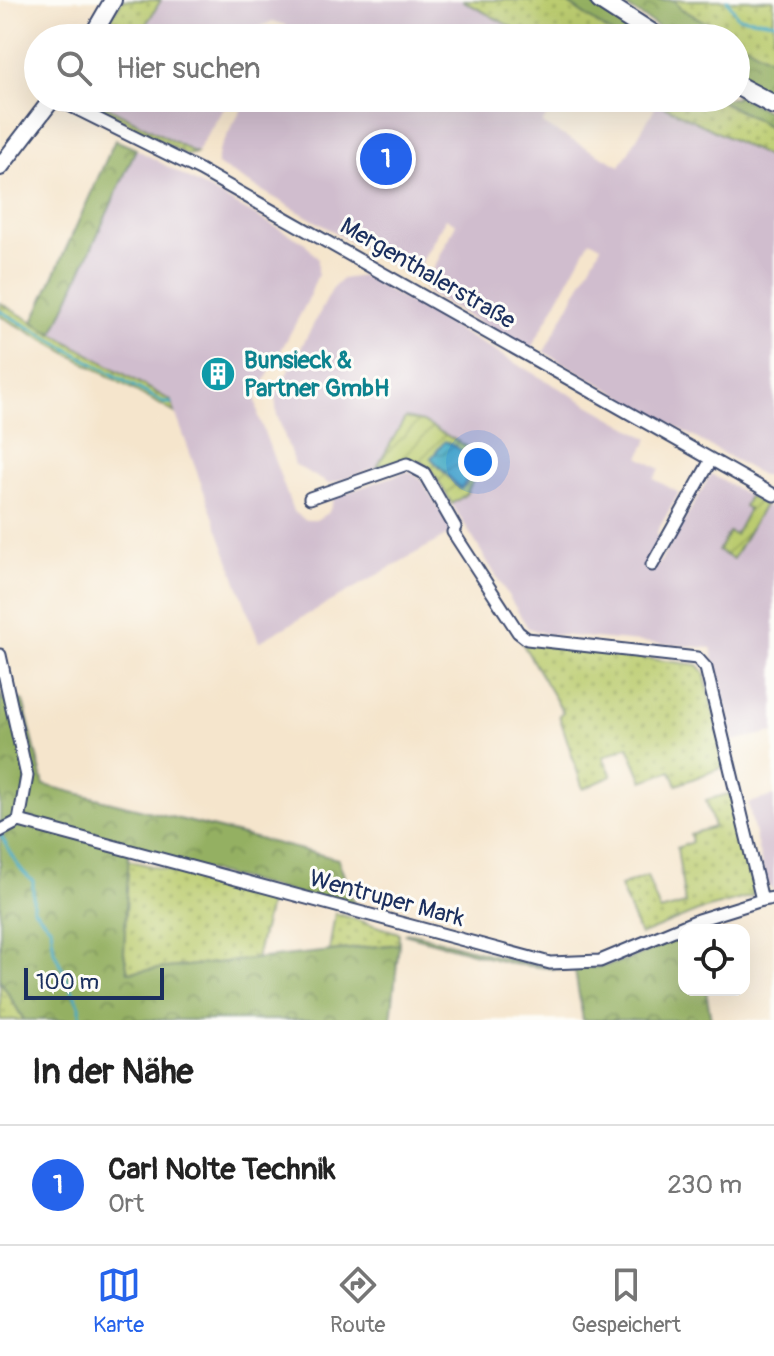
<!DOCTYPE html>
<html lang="de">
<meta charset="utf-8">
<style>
body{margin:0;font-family:Pangolin,sans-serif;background:#f6f6f6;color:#222}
.controls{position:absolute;right:24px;bottom:24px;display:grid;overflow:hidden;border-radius:16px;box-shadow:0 8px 32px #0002}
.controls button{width:72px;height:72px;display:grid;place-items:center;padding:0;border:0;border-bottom:2px solid #e0e0e0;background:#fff;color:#222;font:40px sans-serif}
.scale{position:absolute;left:24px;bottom:20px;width:140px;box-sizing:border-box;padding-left:8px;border:4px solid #1b2f5e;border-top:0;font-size:22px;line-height:28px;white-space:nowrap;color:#1b2f5e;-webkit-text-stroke:6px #fdfcf7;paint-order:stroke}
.you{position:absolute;left:478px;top:462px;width:28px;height:28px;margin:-20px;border:6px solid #fff;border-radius:50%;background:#1a73e8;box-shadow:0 0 0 12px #1a73e833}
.badge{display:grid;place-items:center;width:52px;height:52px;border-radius:50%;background:#2563eb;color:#fff;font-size:26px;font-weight:700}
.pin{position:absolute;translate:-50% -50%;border:4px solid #fff;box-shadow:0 2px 8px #0006}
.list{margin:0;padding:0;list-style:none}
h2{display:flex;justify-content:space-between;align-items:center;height:104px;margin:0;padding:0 32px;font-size:34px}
h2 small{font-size:26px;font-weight:400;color:#767676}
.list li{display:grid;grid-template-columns:52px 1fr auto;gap:24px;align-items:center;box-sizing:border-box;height:120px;padding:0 32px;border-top:2px solid #e0e0e0}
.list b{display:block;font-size:30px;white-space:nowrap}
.list p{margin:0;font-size:26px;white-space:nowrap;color:#767676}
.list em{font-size:26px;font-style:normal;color:#767676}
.icon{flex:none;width:44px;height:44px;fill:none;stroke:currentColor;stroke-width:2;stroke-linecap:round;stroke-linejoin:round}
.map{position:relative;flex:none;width:774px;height:1020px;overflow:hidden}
.search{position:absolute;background:#fff;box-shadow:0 8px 32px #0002;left:24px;right:24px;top:24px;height:88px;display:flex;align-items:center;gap:20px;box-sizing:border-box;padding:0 28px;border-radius:44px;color:#767676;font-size:30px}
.sheet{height:224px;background:#fff}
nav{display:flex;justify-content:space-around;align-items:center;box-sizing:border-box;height:112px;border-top:2px solid #e0e0e0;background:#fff;font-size:22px;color:#767676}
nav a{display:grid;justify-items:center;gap:4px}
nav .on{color:#2563eb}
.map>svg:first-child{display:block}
.industrial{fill:#d0bdce}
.grass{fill:url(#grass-dots);stroke:#6b7e66;stroke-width:2}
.forest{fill:url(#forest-crowns);stroke:#587060;stroke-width:2}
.garden{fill:url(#garden-furrows);stroke:#6b7e66;stroke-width:2;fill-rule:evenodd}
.water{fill:url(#water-waves);stroke:#306d91;stroke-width:2}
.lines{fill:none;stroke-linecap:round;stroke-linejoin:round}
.stream{stroke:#45abc4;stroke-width:3}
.street-casing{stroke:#3c4a6e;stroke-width:15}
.secondary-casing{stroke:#3c4a6e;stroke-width:20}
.primary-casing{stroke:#3c4a6e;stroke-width:22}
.street{stroke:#fff;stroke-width:11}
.secondary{stroke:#fff;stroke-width:16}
.primary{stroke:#fff;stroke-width:18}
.labels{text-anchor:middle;stroke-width:6;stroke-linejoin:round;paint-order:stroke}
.street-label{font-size:24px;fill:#1b2f5e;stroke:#fdfcf7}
.culture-label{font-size:24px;font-weight:bold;fill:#0d838f;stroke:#fdfcf7;text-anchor:start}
</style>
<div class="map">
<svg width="774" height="1020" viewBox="0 0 774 1020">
<defs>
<pattern id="grass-dots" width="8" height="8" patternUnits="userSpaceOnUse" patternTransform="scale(2)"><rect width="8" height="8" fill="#bbcc6f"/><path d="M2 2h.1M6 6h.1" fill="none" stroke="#97a65e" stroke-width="1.8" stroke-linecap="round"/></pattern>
<pattern id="forest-crowns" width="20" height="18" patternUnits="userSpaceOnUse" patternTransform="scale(2)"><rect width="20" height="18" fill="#94b062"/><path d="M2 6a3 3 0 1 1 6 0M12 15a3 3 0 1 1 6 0" fill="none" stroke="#789054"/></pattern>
<pattern id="garden-furrows" width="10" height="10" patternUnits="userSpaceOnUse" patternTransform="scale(2)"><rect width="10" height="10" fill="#bbcc6f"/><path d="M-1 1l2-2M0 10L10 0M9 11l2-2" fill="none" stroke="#97a65e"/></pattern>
<pattern id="water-waves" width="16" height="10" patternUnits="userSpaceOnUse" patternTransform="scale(2)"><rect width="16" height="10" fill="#45abc4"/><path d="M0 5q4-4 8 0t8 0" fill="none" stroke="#398ca2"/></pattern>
</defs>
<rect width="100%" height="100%" fill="#fdfcf7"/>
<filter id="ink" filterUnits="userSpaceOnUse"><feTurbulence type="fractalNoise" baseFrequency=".0125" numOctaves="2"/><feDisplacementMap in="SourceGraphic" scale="16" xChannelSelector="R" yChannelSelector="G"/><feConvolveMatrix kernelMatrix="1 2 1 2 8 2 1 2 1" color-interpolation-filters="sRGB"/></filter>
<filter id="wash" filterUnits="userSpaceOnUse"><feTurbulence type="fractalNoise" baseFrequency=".006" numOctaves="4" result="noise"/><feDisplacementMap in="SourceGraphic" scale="32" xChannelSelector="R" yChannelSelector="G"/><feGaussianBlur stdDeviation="1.8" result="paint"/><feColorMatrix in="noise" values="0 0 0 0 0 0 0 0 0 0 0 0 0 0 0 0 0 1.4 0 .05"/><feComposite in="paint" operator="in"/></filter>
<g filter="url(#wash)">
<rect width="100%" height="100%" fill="#f5e5cc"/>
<!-- industrial -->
<g class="industrial">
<path d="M161 0H462L531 38H294L285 25 273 21 259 27 254 38H138Z"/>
<path d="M99 98H230L196 153 114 114 100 103Z"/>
<path d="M248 98H557L542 124 620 166 658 103 774 160V476L761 475 544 352 601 246 590 240 531 349 524 348 429 294 424 288 456 224 446 218 413 277 217 165 219 150Z"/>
<path d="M136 149 305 243 318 259V274L307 302 265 380 266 386 261 384 256 399 259 418 293 511 305 520H316L329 512 334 497 408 471 420 478 453 532 259 642 171 401 53 334Z"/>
<path d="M362 276 649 439 639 457 660 469 654 479 679 493 657 532 660 542 657 567 711 474 749 496 744 506 749 509 734 535 719 551 732 559 764 505 774 510V732L733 741 711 648 546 634 528 628 452 504 466 494 405 418 377 467 329 484 295 465 277 415 275 396 333 288 342 279Z"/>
<path d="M774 796V890H773L765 880 748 803Z"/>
</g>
<!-- grass -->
<g class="grass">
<path d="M122 0H161L138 38H100Z"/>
<path d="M462 0H563L618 38H531Z"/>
<path d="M674 0H774V62L680 8Z"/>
<path d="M82 98H99L100 103 196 153 187 155Z"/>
<path d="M647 98H715L774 129V160Z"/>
<path d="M0 303 171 401 175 413 0 316Z"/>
<path d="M522 643 698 665 704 672 726 766 677 785 671 771 643 781 628 746 603 757 612 776 583 789 559 715 563 712Z"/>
<path d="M732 793 754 886 752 896 698 911 640 935 620 886 647 876 660 911 685 904 677 848 692 842 690 834 714 827 706 800Z"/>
<path d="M127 860 271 896 256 959 128 972 124 953Z"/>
<path d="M335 913 399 933V944L329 951Z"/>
<path d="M0 980 24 1020H0Z"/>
</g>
<!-- forest -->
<g class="forest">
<path d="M563 0H586L641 38H618Z"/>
<path d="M616 0H674L680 8 734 38H676Z"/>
<path d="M736 39 774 61V97L736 75Z"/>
<path d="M736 94 774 115V129L715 98H736Z"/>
<path d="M115 140 136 149 53 334 33 322Z"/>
<path d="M0 683 3 701 23 700 44 785 338 859 356 909 129 850 124 953 128 972 399 944 391 1020H24L0 980Z"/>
<path d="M411 933C470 947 537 974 598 967 628 963 657 947 684 934V990H706L711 1020H583L575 971 512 964 404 934Z"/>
</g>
<!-- garden -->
<g class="garden">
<path d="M405 418 423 422 485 457 466 494 452 504C428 465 426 449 377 467ZM431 458 478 460 479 462 466 485 459 489Z"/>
<path d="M749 496 764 505 733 559 718 551 729 532 735 535 749 509 744 506Z"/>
</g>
<!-- water -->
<path class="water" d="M445 441 478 460 461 489 431 458Z"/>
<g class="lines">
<!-- stream -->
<g class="stream">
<path d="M727 0 738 17 774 22"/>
<path d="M0 311 164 403H171"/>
<path d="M0 833C9 851 17 868 33 881V908L51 928 54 951 80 1007V1020"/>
</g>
</g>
</g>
<g filter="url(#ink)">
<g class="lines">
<!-- street casing -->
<g class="street-casing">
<g id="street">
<path d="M55 98 200 170 774 495"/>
<path d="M310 498 407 464 424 473 455 527"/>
<path d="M453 532 518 632 527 639 697 658 706 668 762 900 774 898"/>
<path d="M652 565 711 460"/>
<path d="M0 655 27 776 19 821"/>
<path d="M0 831 19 821 550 963 600 961 698 920 762 900"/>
</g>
</g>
<!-- secondary casing -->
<g class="secondary-casing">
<g id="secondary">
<path d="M91 38 113 0"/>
<path d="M0 167 53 98"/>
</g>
</g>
<!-- primary casing -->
<g class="primary-casing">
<g id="primary">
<path d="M600 0 659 38"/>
<path d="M736 85 774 105"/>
</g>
</g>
<!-- street -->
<use href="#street" class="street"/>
<!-- secondary -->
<use href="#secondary" class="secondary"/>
<!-- primary -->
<use href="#primary" class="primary"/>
</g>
</g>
<!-- icons -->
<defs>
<g id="building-disc" transform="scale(1.8)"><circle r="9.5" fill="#0f9aa8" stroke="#fdfcf7"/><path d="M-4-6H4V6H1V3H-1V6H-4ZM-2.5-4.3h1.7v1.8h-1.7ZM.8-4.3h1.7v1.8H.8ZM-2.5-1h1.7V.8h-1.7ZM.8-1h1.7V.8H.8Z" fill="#fff"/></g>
</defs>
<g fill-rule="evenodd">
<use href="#building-disc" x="218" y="374"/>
</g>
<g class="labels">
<!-- street labels -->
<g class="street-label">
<text transform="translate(428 273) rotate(30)" y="8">Mergenthalerstraße</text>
<text transform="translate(387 898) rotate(15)" y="8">Wentruper Mark</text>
</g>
<!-- culture labels -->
<g class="culture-label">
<text x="244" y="368">Bunsieck &amp;<tspan x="244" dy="28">Partner GmbH</tspan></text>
</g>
</g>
</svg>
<div class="controls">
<button><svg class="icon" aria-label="locate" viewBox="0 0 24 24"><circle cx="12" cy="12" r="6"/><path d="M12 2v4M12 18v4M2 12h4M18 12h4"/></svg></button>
</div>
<div class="scale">100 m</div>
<div class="you"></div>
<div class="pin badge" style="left:386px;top:159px">1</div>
<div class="search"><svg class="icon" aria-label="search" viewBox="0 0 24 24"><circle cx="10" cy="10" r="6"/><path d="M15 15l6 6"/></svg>Hier suchen</div>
</div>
<section class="sheet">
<h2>In der Nähe<small></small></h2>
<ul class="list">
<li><span class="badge">1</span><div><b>Carl Nolte Technik</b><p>Ort</p></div><em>230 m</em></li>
</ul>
</section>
<nav>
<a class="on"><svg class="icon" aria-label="map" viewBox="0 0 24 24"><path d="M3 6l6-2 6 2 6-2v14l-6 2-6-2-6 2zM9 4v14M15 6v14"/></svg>Karte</a>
<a><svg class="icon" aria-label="directions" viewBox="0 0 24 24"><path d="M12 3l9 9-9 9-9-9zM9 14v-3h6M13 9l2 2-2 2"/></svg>Route</a>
<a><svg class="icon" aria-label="saved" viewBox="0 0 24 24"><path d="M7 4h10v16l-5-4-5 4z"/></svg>Gespeichert</a>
</nav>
